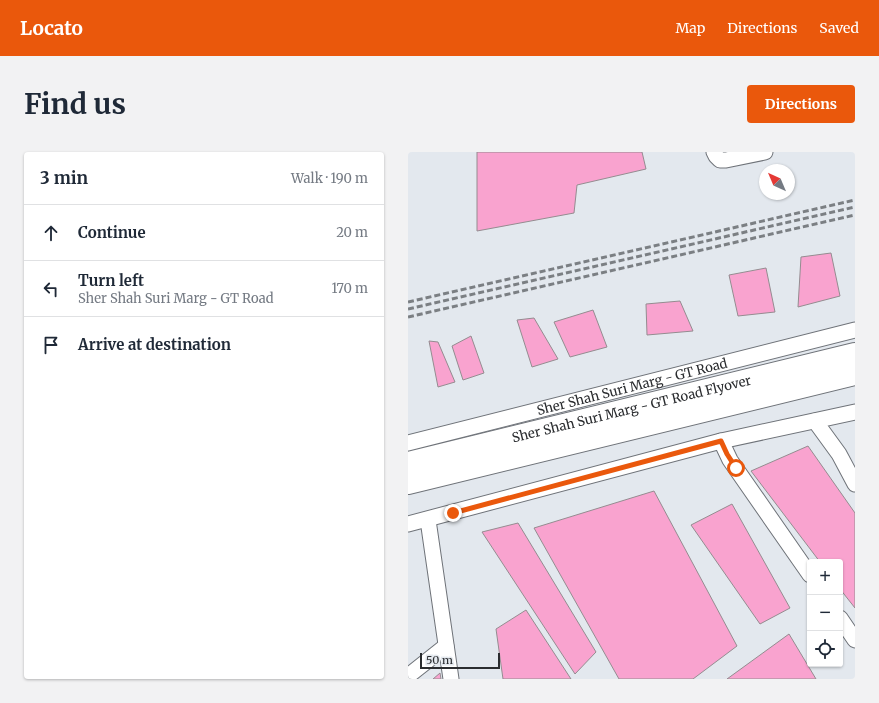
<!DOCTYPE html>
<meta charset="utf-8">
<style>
body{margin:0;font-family:Merriweather,serif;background:#f2f2f3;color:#1f2937}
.controls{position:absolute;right:12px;bottom:12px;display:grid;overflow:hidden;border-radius:4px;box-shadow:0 1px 3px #0004}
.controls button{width:36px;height:36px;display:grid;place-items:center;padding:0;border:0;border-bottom:1px solid #e0e1e3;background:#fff;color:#1f2937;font:20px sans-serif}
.compass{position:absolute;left:351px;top:12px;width:36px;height:36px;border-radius:50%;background:#fff;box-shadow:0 1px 3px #0004;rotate:316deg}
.scale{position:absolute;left:12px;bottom:10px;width:80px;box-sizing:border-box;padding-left:4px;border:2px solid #2a2c2f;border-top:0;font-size:11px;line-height:14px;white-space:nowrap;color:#2a2c2f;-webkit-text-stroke:3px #e3e8ee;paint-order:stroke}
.stop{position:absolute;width:12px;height:12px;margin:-9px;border:3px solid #ea580c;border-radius:50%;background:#fff}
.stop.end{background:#ea580c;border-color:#fff;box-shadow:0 1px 4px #0008}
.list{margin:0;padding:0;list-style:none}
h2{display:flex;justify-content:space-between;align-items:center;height:52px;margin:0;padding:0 16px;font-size:17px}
h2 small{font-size:13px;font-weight:400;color:#747a83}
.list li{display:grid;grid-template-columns:26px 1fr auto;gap:12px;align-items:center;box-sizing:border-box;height:56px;padding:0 16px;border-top:1px solid #e0e1e3}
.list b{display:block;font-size:15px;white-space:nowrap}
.list p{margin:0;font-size:13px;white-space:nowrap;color:#747a83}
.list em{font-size:13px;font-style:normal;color:#747a83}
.icon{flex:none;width:22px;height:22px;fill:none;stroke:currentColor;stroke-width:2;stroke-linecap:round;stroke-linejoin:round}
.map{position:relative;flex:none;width:447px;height:527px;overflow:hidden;border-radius:4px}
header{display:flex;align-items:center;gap:24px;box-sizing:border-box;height:56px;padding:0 20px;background:#ea580c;color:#fff}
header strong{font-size:19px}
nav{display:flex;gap:22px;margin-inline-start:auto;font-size:14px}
.intro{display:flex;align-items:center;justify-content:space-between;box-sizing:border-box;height:96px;padding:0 24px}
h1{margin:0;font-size:28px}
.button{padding:10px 18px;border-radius:4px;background:#ea580c;color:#fff;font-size:14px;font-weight:700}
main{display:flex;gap:24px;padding:0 24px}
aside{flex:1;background:#fff;border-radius:4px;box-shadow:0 1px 3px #0004}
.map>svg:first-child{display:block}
.building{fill:#f9a3cf;stroke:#948c90}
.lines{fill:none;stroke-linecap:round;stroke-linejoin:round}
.minor-casing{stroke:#6f7379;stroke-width:17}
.highway-casing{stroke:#6f7379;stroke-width:24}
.minor{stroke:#fff;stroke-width:15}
.highway{stroke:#fff;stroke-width:22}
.rail{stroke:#7b7f83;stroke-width:3;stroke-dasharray:6 3;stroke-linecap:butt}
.route{stroke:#ea580c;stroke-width:5}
.labels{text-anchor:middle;stroke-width:3.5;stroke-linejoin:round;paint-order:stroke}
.street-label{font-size:13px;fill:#2a2c2f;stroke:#e3e8ee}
</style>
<header>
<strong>Locato</strong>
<nav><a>Map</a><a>Directions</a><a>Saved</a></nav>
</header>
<div class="intro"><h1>Find us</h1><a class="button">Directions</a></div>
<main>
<aside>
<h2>3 min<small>Walk · 190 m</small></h2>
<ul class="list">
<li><svg class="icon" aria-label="ahead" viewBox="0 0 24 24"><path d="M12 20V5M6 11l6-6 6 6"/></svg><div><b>Continue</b></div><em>20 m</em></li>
<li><svg class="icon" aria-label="left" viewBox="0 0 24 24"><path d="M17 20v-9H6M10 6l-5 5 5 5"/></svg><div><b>Turn left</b><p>Sher Shah Suri Marg - GT Road</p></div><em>170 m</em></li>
<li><svg class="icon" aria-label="arrive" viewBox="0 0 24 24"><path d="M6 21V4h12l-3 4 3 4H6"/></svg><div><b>Arrive at destination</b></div></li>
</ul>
</aside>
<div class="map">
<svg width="447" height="527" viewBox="0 0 447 527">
<rect width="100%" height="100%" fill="#e3e8ee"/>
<!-- building -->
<g class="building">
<path d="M69 0H234L238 17 169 33 166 61 69 79Z"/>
<path d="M423 101 432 144 390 155 393 105Z"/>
<path d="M358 116 367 160 330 164 321 123Z"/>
<path d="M272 149 285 179 239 183 238 152Z"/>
<path d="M185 158 199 195 162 205 146 170Z"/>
<path d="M126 166 150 207 124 215 109 168Z"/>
<path d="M63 184 76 221 55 228 44 194Z"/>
<path d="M21 189 30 190 47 230 30 235Z"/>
<path d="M400 294 447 361V456L432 437V410H412L343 319Z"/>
<path d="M246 339 329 494 285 527H211L126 376Z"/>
<path d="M324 352 382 456 352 472 283 373Z"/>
<path d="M110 371 188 500 167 522 74 380Z"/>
<path d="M118 458 163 527H95L88 477Z"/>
<path d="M381 482 408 527H319Z"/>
<path d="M32 521 33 527H25Z"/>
</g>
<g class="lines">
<!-- minor casing -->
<g class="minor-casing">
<g id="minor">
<path d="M306 0 308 4 312 8H318L357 0"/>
<path d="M407 269 431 302 447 332"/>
<path d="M313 289 322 308 402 423"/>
<path id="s1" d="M0 291 447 178"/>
<path d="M20 368 43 527"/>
<path d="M0 372 313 289 447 260"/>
<path d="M432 466 447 488"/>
<path d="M0 524 38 494"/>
</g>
</g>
<!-- highway casing -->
<g class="highway-casing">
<g id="highway">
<path id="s2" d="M0 311 447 202"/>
<path d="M0 331 447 222"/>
</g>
</g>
<!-- minor -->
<use href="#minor" class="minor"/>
<!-- highway -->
<use href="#highway" class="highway"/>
<!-- rail -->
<g class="rail">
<path d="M0 150 447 48"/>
<path d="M0 157 447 55"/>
<path d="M0 165 447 63"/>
</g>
</g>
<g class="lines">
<!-- route -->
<path class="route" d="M45 361 313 289 319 302 328 316"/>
</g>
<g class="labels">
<!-- street labels -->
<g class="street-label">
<text dy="5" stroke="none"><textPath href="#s1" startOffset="231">Sher Shah Suri Marg - GT Road</textPath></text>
<text dy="5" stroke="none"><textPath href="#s2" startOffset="230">Sher Shah Suri Marg - GT Road Flyover</textPath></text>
</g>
</g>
</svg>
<div class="controls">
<button>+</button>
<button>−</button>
<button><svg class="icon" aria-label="locate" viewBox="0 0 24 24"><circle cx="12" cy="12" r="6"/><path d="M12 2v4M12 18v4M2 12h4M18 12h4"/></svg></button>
</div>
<svg class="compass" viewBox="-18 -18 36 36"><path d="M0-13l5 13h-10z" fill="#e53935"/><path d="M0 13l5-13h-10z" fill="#747a83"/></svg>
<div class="scale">50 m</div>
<div class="stop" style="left:328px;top:316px"></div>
<div class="stop end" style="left:45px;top:361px"></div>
</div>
</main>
